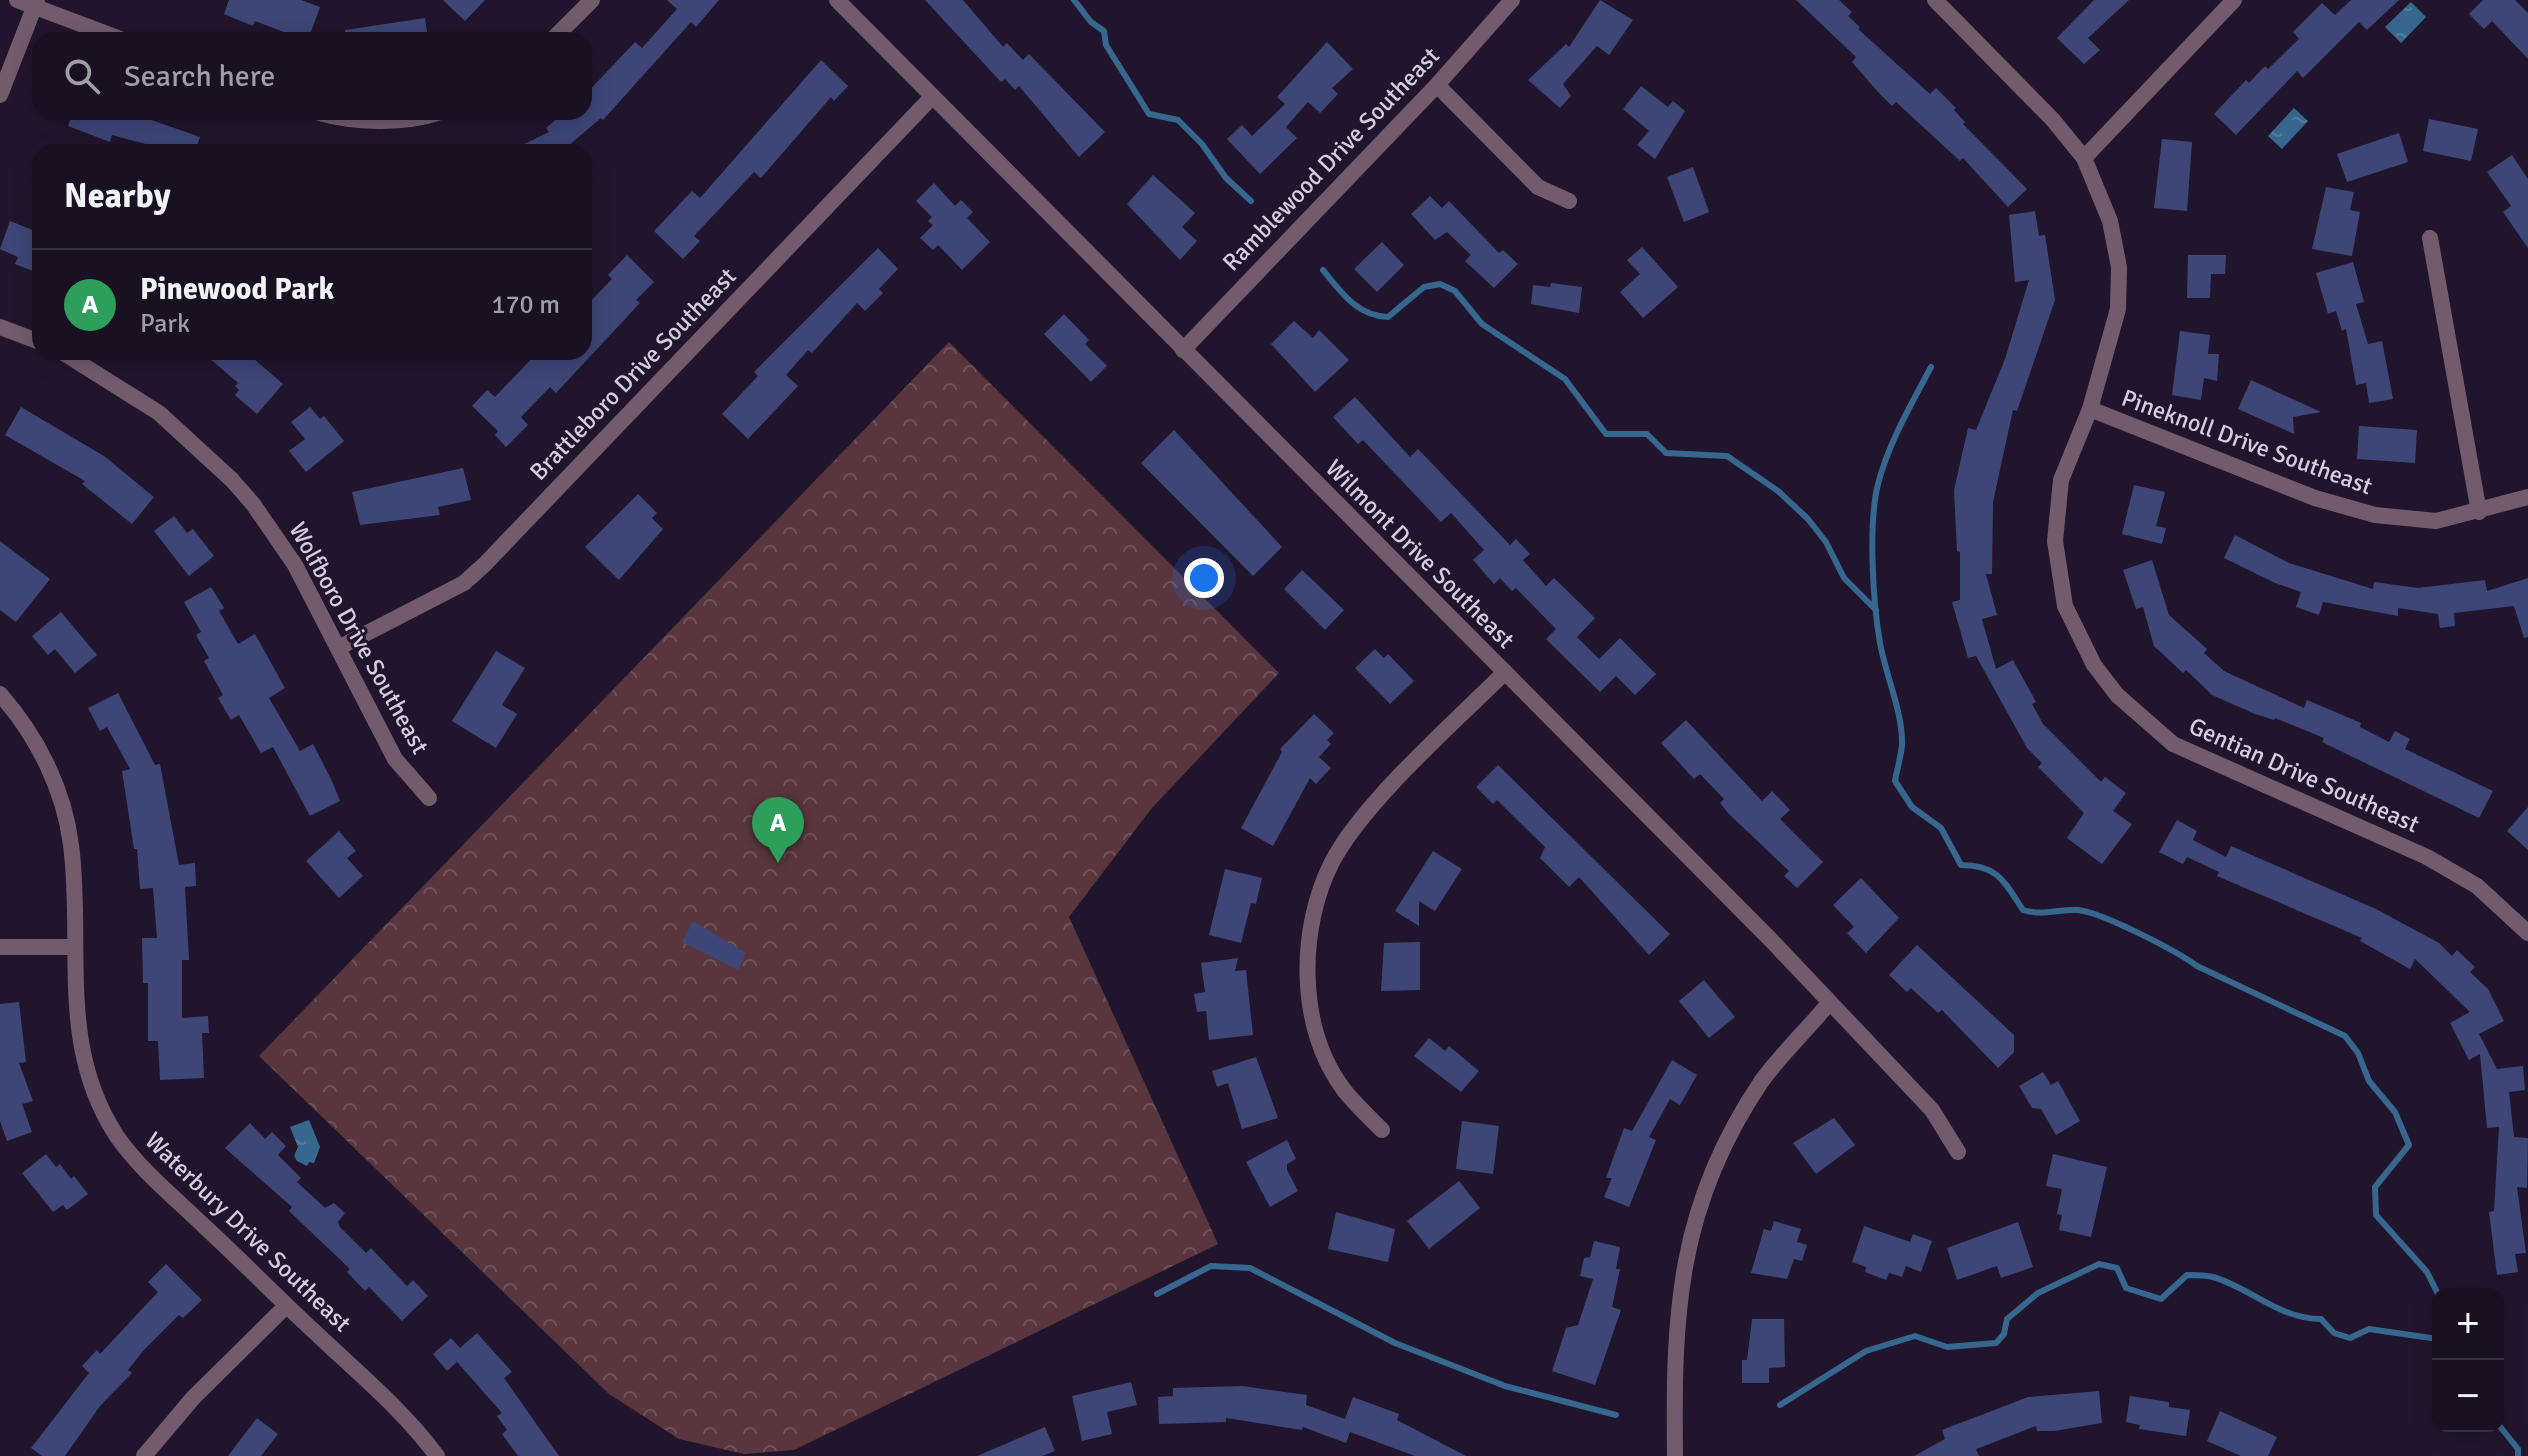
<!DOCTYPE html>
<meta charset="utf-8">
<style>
body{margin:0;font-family:Signika,sans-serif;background:#22192a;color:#f1f3f6}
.controls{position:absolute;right:24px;bottom:24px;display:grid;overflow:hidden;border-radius:16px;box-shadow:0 4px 20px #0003}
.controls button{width:72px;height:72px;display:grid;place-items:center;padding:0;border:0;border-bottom:2px solid #373040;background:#191022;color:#f1f3f6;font:40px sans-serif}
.you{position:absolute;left:1204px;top:578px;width:28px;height:28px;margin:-20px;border:6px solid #fff;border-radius:50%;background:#1a73e8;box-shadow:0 0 0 12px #1a73e833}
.badge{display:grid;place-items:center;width:52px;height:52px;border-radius:50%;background:#35d881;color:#fff;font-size:26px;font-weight:700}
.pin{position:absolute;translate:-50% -66px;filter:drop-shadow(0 2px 4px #0008)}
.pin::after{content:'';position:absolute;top:42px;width:28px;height:24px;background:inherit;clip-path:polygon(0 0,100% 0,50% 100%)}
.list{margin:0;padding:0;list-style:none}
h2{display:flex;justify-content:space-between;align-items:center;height:104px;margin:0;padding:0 32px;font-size:34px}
h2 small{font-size:26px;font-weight:400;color:#9f9da5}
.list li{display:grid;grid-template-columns:52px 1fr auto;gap:24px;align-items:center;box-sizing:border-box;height:112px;padding:0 32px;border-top:2px solid #373040}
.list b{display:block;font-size:30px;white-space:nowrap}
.list p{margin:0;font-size:26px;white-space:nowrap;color:#9f9da5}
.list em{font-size:26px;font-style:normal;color:#9f9da5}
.icon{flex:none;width:44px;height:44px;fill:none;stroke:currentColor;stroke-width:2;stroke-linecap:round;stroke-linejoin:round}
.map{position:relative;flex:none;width:2528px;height:1456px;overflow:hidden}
.search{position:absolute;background:#191022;box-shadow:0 4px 20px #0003;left:32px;top:32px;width:560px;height:88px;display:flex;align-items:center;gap:20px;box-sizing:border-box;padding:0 28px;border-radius:24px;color:#9f9da5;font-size:30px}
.panel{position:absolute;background:#191022;box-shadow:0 4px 20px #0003;left:32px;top:144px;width:560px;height:216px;border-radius:24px}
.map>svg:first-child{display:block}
.park{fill:url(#park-crowns)}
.water{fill:url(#water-ripples)}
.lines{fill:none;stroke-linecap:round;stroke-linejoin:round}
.stream{stroke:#37678f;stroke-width:6}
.building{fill:#3e4677}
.minor{stroke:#725c6c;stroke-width:16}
.labels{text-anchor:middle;stroke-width:6;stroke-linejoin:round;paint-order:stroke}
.street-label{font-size:24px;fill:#d5cede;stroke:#21152d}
</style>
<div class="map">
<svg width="2528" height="1456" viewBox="0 0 2528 1456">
<defs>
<pattern id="park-crowns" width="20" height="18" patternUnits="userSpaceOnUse" patternTransform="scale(2)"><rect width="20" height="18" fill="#59363e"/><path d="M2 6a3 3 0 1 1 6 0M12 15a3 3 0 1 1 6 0" fill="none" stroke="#705259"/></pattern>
<pattern id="water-ripples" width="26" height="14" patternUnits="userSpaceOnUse" patternTransform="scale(2)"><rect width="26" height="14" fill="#37678f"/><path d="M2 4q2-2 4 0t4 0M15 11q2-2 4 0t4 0" fill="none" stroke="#537c9e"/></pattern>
</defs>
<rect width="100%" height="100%" fill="#21152d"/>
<!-- park -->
<path class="park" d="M949 342 1279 673 1151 809 1069 917 1218 1244 794 1450 744 1454 679 1439 609 1394 259 1056Z"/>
<!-- water -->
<g class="water">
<path d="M2411 2 2426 17 2401 43 2385 27Z"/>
<path d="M2294 108 2308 121 2282 149 2268 136Z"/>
<path d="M309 1120 320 1147 314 1163 309 1162 307 1166 297 1161 294 1156 298 1147 290 1127Z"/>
</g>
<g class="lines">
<!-- stream -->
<g class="stream">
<path d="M1074 0 1091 22 1104 31 1106 45 1149 114 1178 120 1202 144 1226 178 1251 201"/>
<path d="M1323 270C1342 293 1357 316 1388 317L1424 287 1440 284 1455 291 1482 324 1565 379 1606 434H1647L1666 453 1727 456 1778 491 1808 519 1826 542 1844 578 1876 610"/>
<path d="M1931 367C1911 405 1889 442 1878 484 1868 524 1873 603 1880 643 1886 676 1903 713 1902 745 1901 757 1897 769 1895 781L1912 807 1941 828 1961 865C1999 865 2005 883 2023 910 2043 916 2058 909 2078 910 2101 912 2177 951 2197 966L2345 1036 2358 1053 2369 1081 2395 1112 2409 1145 2375 1187 2376 1215 2427 1272 2438 1294"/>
<path d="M1157 1294 1211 1266 1250 1268 1395 1343 1505 1386 1616 1415"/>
<path d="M1780 1405 1866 1351 1915 1336 1947 1347 1996 1343 2004 1334 2007 1319 2038 1293 2099 1264 2117 1268 2126 1288 2161 1299 2187 1275C2195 1275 2205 1275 2213 1277 2251 1288 2279 1319 2321 1319L2334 1333 2350 1338 2369 1329 2438 1339"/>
<path d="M2498 1424 2518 1449V1456"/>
</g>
</g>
<!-- building -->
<g class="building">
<path d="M229 0H301L320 7 308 40H304L255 21 253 26 224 14Z"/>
<path d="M443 0H485L465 21Z"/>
<path d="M667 0H719L696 27 691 22 603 120 601 118 561 152H508L549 132 546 128 565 112H584V96L635 42 642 48 677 9Z"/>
<path d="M925 0H963L1003 47 1007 43 1023 60 1029 54 1105 132 1079 157 1019 86 1015 90 1005 79 1001 82Z"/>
<path d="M1600 0 1633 20 1609 55 1597 46 1563 84 1571 96 1560 108 1528 80 1566 44 1569 47Z"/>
<path d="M1796 0H1839L1852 12 1848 16 1860 27 1858 29 1930 94 1936 88 1956 108 1954 110 1965 122 1963 124 2027 189 2008 207 1963 158 1960 161 1896 102 1892 106 1878 92 1852 62 1856 57Z"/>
<path d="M2094 0H2129L2088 38 2100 50 2084 64 2057 38Z"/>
<path d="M2351 0H2399L2367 30 2359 22 2303 78 2297 71 2236 135 2214 114 2246 80 2249 83 2265 66 2268 69 2299 39 2293 32 2322 3 2335 15Z"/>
<path d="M2483 0H2515L2528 13V59L2492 21 2484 29 2469 14Z"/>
<path d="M425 18 428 40H345V30Z"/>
<path d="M1327 42 1353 69 1332 88 1338 94 1320 113 1308 102 1286 127 1297 138 1260 174 1227 139 1242 125 1252 136 1285 104 1277 97Z"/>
<path d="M821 60 848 86 834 101 831 97 761 178 754 172 694 236 700 241 683 259 654 231 692 191 700 198Z"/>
<path d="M1641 86 1668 107 1673 101 1685 111 1655 159 1637 145 1649 131 1623 109Z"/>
<path d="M73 112H129L200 137 195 152H151L153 146 112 135 110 142 68 126Z"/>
<path d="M2429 119 2478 129 2471 161 2423 151Z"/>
<path d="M2399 133 2408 162 2347 182 2337 154Z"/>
<path d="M2162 139 2192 142 2187 211 2154 208Z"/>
<path d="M2512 155 2528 179V248L2503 212 2511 206 2487 172Z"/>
<path d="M1693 167 1709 212 1684 222 1667 177Z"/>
<path d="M1153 175 1195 213 1182 227 1197 241 1180 260 1127 204Z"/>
<path d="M934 183 955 206 961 200 973 212 967 218 990 242 962 270 938 245 933 250 920 238 933 225 928 221 932 217 916 201Z"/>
<path d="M2326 187 2354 192 2350 210 2360 212 2352 256 2312 249Z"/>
<path d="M1430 196 1442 208 1449 201 1499 253 1503 250 1518 264 1494 288 1465 261 1471 255 1447 232 1435 240 1411 214Z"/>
<path d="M2035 211 2039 236 2045 235 2055 300 2017 411 2013 410 1993 502 1992 574H1986L1997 615 1982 619 1996 669 2013 660 2036 702 2032 704 2043 724 2101 782 2105 777 2126 793 2113 811 2132 824 2102 864 2067 838 2084 813 2038 767 2042 763 2027 748 1976 656 1968 658 1952 602 1960 600V552L1957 551 1954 490 1968 428 1976 430 2005 359 2029 280 2015 282 2009 215Z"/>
<path d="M10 221 40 233V274L15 264 18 257 0 249Z"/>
<path d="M1382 242 1404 265 1377 292 1354 269Z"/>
<path d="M1642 247 1678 287 1643 318 1620 292 1640 274 1627 260Z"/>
<path d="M878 248 898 269 879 289 883 293 865 311 857 303 812 353 808 350 786 375 798 386 748 439 722 414 758 376 754 372Z"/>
<path d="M627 255 654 282 636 300 640 303 556 393 550 387 521 417 528 425 506 447 495 435 498 431 472 406 487 390 495 397 538 352H584V308L612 279 608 275Z"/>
<path d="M2188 255H2226L2225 274H2211L2210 298H2187Z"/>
<path d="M2353 262 2364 302 2356 304 2368 344 2382 341 2393 399 2369 403 2366 383 2356 385 2346 329 2342 331 2336 311 2328 314 2316 273Z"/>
<path d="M1551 283 1582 287 1579 313 1531 304 1533 285 1550 287Z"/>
<path d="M1064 314 1089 340 1085 344 1107 366 1091 382 1044 334Z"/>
<path d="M1294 321 1313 338 1319 330 1349 360 1315 392 1271 344Z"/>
<path d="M2180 331 2210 335 2208 354H2219L2217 381 2204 378 2201 400 2172 395Z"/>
<path d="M202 352H246L283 384 257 414 235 395 239 390 235 386 238 383Z"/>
<path d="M2251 380 2321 412 2293 417 2294 434 2238 409Z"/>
<path d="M1355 397 1410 457 1418 449 1510 545 1516 539 1530 554 1523 560 1546 586 1554 578 1595 618 1577 637 1599 659 1620 638 1656 674 1635 695 1616 676 1600 692 1546 639 1556 629 1516 588 1512 591 1500 578 1494 584 1473 560 1484 550 1451 513 1441 522 1363 440 1358 444 1333 417Z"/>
<path d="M21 407 104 456 154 497 132 524 82 484 85 481 5 435Z"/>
<path d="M310 407 320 419 324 416 344 441 306 472 289 451 305 439 291 422Z"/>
<path d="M2359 426 2417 430 2415 463 2357 459Z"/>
<path d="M1174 430 1282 547 1253 576 1141 463Z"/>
<path d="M463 468 471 500 438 507 440 515 360 525 352 492Z"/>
<path d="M2134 485 2165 492 2156 526 2166 528 2162 544 2122 534Z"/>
<path d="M638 494 657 513 652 518 663 529 619 580 585 547Z"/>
<path d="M174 516 187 533 193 529 214 556 189 576 154 531Z"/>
<path d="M2235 535 2289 563 2373 589 2374 582 2418 588 2485 580 2487 591 2528 578V637L2524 638 2514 606 2454 613 2455 626 2440 628 2438 614 2398 608V616L2323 602 2319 615 2296 607 2301 592 2275 583 2224 558Z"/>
<path d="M0 541 50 579 16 622 0 610Z"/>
<path d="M2152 560 2169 615 2207 649 2204 653 2224 671 2304 708 2307 700 2361 723 2360 727 2389 742 2395 731 2410 739 2405 749 2493 791 2479 818 2322 742 2324 738 2275 718 2274 720 2255 714 2212 695 2186 670 2183 673 2154 646 2143 607 2136 609 2123 570Z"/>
<path d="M1302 570 1344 610 1325 630 1284 589Z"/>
<path d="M211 587 224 608 219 611 238 644 255 634 285 688 269 698 300 751 313 744 332 781 340 801 310 816 273 747 261 753 239 715 231 720 218 698 223 695 204 661 209 658 196 635 201 632 184 602Z"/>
<path d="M61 612 97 655 75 673 55 649 48 655 32 636Z"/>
<path d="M1375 649 1384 658 1388 654 1414 681 1390 704 1355 668Z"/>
<path d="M496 651 525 668 502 705 517 714 496 748 452 721Z"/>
<path d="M118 693 155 765 160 764 179 865 195 863 196 886 185 887 189 960H182V1018L208 1016 209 1033H202L204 1078 160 1080 158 1041H148V983H143L142 938H157L153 888 140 889 137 849H134L122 771 130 769 107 727 100 731 88 708Z"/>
<path d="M1314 714 1334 733 1327 740 1331 744 1319 757 1331 768 1316 784 1310 778 1273 846 1241 828 1282 752 1280 749Z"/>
<path d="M1686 720 1762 801 1772 791 1790 810 1780 819 1823 862 1797 888 1784 876 1789 871 1728 813 1720 803 1724 799 1700 774 1694 779 1661 743Z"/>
<path d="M1498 765 1670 934 1649 955 1579 877 1569 887 1540 858 1545 847 1497 800 1493 804 1476 787Z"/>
<path d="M2528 807V850L2507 831Z"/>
<path d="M2177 820 2197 831 2193 840 2226 857 2231 846 2376 909 2439 943 2452 956 2457 950 2475 967 2470 972 2488 989 2504 1021 2479 1034 2497 1069 2523 1066 2525 1090 2509 1092 2514 1137 2528 1138 2527 1188 2517 1187 2526 1253 2515 1254 2518 1272 2497 1275 2489 1212 2494 1211 2499 1127 2487 1128 2480 1054 2469 1060 2450 1023 2470 1012 2415 959 2410 969 2360 941 2362 938 2217 876 2219 872 2187 857 2183 864 2159 852Z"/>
<path d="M339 831 356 851 347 858 363 876 339 898 306 861Z"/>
<path d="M1433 851 1462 869 1435 911 1419 901V926L1395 911Z"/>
<path d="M1225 869 1262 878 1256 904 1251 903 1241 943 1209 935Z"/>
<path d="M1861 878 1899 918 1866 953 1847 933 1854 927 1833 905Z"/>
<path d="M693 921 746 953 738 970 682 942Z"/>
<path d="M1420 942V990L1381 991 1384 943Z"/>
<path d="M1917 945 2014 1035V1052L1998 1068 1942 1010 1938 1013 1911 988 1907 992 1889 975Z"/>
<path d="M1238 958 1235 971 1246 970 1253 1035 1209 1040 1206 1011 1197 1012 1194 994 1205 992 1201 963Z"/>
<path d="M1704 980 1735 1017 1709 1038 1679 1001Z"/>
<path d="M19 1002 26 1062 19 1063 33 1101 22 1104 32 1132 7 1141 0 1121V1004Z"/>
<path d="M1429 1038 1445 1051 1449 1046 1479 1071 1461 1092 1414 1056Z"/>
<path d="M1256 1057 1278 1118 1242 1129 1228 1083 1217 1087 1212 1071Z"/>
<path d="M1672 1060 1697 1075 1680 1105 1670 1099 1649 1137 1656 1140 1629 1207 1604 1197 1612 1178H1606L1624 1128 1632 1131Z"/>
<path d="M2043 1072 2051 1085 2058 1081 2080 1121 2056 1135 2041 1109 2032 1108 2019 1086Z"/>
<path d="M1834 1118 1855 1145 1816 1174 1793 1143Z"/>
<path d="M1462 1121 1499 1126 1493 1174 1456 1169Z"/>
<path d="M250 1123 265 1139 272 1132 286 1146 278 1155 301 1178 297 1182 325 1208 334 1203 345 1213 338 1222 340 1227 366 1253 371 1248 407 1286 413 1280 428 1296 402 1321 369 1287 365 1291 347 1272 350 1269 289 1211 292 1207 225 1148Z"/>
<path d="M1287 1140 1296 1159 1287 1164V1170L1298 1191 1270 1207 1246 1162Z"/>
<path d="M46 1154 56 1167 60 1164 71 1179 74 1176 88 1194 67 1210 63 1205 53 1212 22 1173Z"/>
<path d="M2053 1154 2107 1167 2091 1237 2059 1230 2062 1215 2057 1214 2062 1189 2046 1186Z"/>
<path d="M1459 1181 1480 1208 1429 1249 1407 1221Z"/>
<path d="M1336 1212 1395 1229 1388 1262 1328 1249Z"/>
<path d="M1774 1221 1801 1229 1797 1242 1807 1245 1802 1261 1794 1259 1787 1279 1751 1273 1764 1229 1771 1231Z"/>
<path d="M2018 1222 2033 1267 2001 1278 1997 1266 1957 1280 1947 1248Z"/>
<path d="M1864 1226 1910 1242 1913 1234 1932 1241 1921 1272 1906 1266 1902 1277 1889 1273 1886 1280 1865 1272 1866 1267 1852 1262Z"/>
<path d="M1594 1241 1620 1247 1616 1269H1620L1612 1307 1621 1310 1595 1385 1552 1371 1566 1328 1578 1325 1593 1279 1580 1276 1584 1258 1590 1257Z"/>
<path d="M166 1264 202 1300 183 1318 179 1315 142 1352 128 1370 132 1373 100 1406 65 1456H42L31 1448 89 1373 82 1366 97 1350 100 1354 158 1292 148 1282Z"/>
<path d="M1752 1319H1784L1785 1367 1769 1368V1383H1742V1360H1747Z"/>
<path d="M477 1333 512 1372 504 1378 559 1456H518L502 1434 507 1430 497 1416 502 1413 457 1362 447 1371 433 1354 451 1338 460 1348Z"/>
<path d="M1131 1382 1137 1405 1107 1412 1112 1434 1082 1441 1072 1396Z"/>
<path d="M1242 1386 1307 1395 1306 1405 1345 1419 1353 1397 1399 1414 1397 1420 1466 1456H1415L1350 1432 1346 1443 1303 1427 1302 1430 1226 1418V1422L1159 1424 1158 1397 1173 1396V1388Z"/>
<path d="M2099 1391 2102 1423 2054 1431H2037L2036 1426 1976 1449 1979 1456H1914L1945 1439 1942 1430 2028 1397Z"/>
<path d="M2130 1396 2169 1402V1407L2190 1410 2186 1436 2139 1429 2140 1425 2126 1422Z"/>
<path d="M2220 1411 2277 1437 2268 1456H2241L2207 1441Z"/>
<path d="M257 1418 278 1434 261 1456H228Z"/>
<path d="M1045 1427 1055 1451 1042 1456H977Z"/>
</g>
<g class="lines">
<!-- minor -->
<g class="minor">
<path d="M17 0 123 40"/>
<path d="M837 0 1771 940 1932 1110 1958 1152"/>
<path d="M1935 0 2053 120 2084 158 2110 221 2119 267 2118 309 2090 409 2061 480 2055 541 2065 606 2094 665 2117 695 2173 744 2427 857 2477 886 2528 933"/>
<path d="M552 40 592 0"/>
<path d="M1437 85 1538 187 1569 201"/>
<path d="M0 95 37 0"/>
<path d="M316 112C354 123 403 125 441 112"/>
<path d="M2084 158 2234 0"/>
<path d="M2430 238 2479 512"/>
<path d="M0 327 40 342"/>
<path d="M1183 350 1437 85 1512 0"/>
<path d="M62 352 159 413 232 480 253 504 295 565 395 759 429 798"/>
<path d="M2090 409 2315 498 2375 515 2436 521 2528 497"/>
<path d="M340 647 464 583 485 564 932 97"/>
<path d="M0 694C37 736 64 789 71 845 84 945 57 1044 116 1135 139 1169 175 1198 204 1226 243 1262 280 1300 318 1335 359 1374 403 1410 437 1456"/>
<path d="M0 947H73"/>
<path d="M1382 1130C1369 1117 1355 1104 1344 1090 1297 1028 1298 929 1332 862 1364 801 1455 722 1505 672"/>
<path d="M144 1456 193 1398 286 1306"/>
<path d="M1675 1456C1673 1312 1678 1205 1761 1082 1781 1054 1807 1030 1829 1003"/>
</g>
</g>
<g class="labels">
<!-- street labels -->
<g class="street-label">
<text transform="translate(1331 159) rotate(-46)" y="8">Ramblewood Drive Southeast</text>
<text transform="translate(633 374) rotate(-46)" y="8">Brattleboro Drive Southeast</text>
<text transform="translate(2247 442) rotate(20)" y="8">Pineknoll Drive Southeast</text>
<text transform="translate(1420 554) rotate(45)" y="8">Wilmont Drive Southeast</text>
<text transform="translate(359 638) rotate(61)" y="8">Wolfboro Drive Southeast</text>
<text transform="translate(2304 775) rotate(24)" y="8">Gentian Drive Southeast</text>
<text transform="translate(248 1232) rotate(44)" y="8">Waterbury Drive Southeast</text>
</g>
</g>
</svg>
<div class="controls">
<button>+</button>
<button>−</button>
</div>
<div class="you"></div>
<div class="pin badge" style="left:778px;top:863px;background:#2e9e5b">A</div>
<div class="search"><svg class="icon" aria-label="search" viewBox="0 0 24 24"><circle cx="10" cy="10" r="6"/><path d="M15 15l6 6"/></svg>Search here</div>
<section class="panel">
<h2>Nearby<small></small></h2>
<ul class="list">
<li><span class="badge" style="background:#2e9e5b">A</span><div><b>Pinewood Park</b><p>Park</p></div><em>170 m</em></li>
</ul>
</section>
</div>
